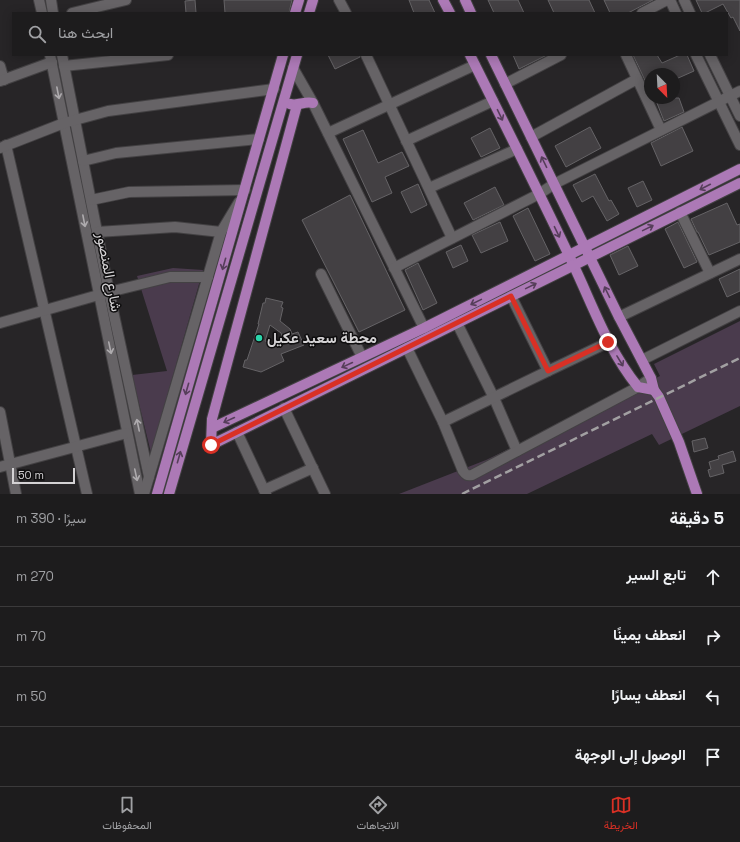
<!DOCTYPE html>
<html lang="ar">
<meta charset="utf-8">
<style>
body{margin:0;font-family:"Space Grotesk",Vazirmatn,sans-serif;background:#252526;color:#f1f3f6;direction:rtl}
.compass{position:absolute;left:644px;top:68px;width:36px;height:36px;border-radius:50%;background:#1d1c1d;box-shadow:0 2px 10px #0003;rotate:156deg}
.scale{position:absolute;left:12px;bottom:10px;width:63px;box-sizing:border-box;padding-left:4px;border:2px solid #d4d2d4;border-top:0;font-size:11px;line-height:14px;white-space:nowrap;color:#d4d2d4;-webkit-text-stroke:3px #0f0e0f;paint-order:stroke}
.stop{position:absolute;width:12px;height:12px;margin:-9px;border:3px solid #d93025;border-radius:50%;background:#fff}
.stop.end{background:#d93025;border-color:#fff;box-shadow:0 1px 4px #0008}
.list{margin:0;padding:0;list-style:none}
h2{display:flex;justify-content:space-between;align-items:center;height:52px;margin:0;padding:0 16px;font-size:17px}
h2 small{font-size:13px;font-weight:400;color:#a0a1a4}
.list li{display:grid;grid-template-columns:26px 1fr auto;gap:12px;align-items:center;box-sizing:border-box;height:60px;padding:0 16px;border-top:1px solid #3b3a3b}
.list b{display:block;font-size:15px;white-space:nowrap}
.list em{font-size:13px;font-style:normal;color:#a0a1a4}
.icon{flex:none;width:22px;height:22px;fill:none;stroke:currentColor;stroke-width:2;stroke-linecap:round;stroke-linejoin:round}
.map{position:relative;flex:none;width:740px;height:494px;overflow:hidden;direction:ltr}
.search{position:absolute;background:#1d1c1d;box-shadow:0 2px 10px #0003;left:12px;right:12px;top:12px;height:44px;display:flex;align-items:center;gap:10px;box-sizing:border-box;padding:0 14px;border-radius:0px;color:#a0a1a4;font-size:15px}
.sheet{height:292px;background:#1d1c1d}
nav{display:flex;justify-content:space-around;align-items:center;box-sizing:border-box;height:56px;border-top:1px solid #3b3a3b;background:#1d1c1d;font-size:11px;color:#a0a1a4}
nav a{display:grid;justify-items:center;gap:2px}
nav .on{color:#d93025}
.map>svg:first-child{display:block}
.green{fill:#4a3b4d}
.building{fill:#434043;stroke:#656366;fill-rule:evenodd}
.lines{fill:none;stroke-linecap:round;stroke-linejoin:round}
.minor-casing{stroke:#434143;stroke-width:12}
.major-casing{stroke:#434143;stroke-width:12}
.minor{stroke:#666366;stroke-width:10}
.major{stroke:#ac79b6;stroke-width:10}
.rail{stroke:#a2a0a2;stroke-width:2.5;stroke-dasharray:8 4;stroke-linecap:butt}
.oneway{stroke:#aeabae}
.oneway2{stroke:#563e5a}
.route{stroke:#d93025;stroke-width:5}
.poi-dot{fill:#2cd5ab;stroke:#0f0e0f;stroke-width:1.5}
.labels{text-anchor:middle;stroke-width:3;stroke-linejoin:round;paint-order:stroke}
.street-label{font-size:15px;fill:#d4d2d4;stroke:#0f0e0f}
.poi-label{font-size:15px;font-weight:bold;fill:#d4d2d4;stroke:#0f0e0f;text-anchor:start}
</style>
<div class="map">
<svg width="740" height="494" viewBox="0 0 740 494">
<rect width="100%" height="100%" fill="#272527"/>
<!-- green -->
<g class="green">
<path d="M173 268 203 270 151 453 132 375 167 371 137 276Z"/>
<path d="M740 321V406L659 445 652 434 527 494H399L486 460 660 376 654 364Z"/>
</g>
<!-- building -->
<g class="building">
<path d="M195 0 196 13H186L185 1Z"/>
<path d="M224 0H292L289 13H225Z"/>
<path d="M409 0H429L435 13H414Z"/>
<path d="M488 0H518L524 13H494Z"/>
<path d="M548 0H589L595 13H554Z"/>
<path d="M604 0H653L628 13H610Z"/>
<path d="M696 0H740V31L733 17 731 18 723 4 705 13H702Z"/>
<path d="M328 55H360V57L335 69Z"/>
<path d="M513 55H547L519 69Z"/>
<path d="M633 55H657L662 63 680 55H687L694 71 676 79 674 74H650V91Z"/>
<path d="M655 98H679L684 112 664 121Z"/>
<path d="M590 127 601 148 566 167 555 146Z"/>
<path d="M682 127 693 151 661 166 651 143Z"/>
<path d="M490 128 500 148 481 157 471 138Z"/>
<path d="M363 130 378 163 402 152 409 166 385 177 392 193 372 202 343 139Z"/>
<path d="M595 174 609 201 611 200 619 214 607 221 593 196 582 202 573 185Z"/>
<path d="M643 181 652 200 637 207 628 188Z"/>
<path d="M418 184 427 205 411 213 401 192Z"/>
<path d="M495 187 504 205 473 220 464 203Z"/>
<path d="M350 195 405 310 359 332 302 220Z"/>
<path d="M727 203 737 225 740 224V242L709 255 698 232H697L691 219Z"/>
<path d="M528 208 550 254 535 261 513 216Z"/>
<path d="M500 222 508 241 481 253 472 235Z"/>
<path d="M678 222 697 262 684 268 665 229Z"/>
<path d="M461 245 468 261 453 268 446 252Z"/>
<path d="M628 246 638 266 619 275 610 255Z"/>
<path d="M418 263 437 303 423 310 405 270Z"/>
<path d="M740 269V291L727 297 719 279Z"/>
<path d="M266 298 283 302 281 307 283 308 280 321 290 329 292 334 298 332 304 345 281 354 284 361 261 372 243 367 245 360H247L259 324H258L263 303H265ZM270 325 281 333 284 341 272 346 270 342 265 341Z"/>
<path d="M705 438 708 448 694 452 692 441Z"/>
<path d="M733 451 736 461 722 465 724 473 710 477 708 470 711 469 709 462 719 459 718 456Z"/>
</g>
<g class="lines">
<!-- minor casing -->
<g class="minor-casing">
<g id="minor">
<path d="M39 0 42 13"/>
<path d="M51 0 53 13"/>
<path d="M339 0 346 13"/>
<path d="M670 0 676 13"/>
<path d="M684 0 690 13"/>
<path d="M72 13 126 0"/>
<path d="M642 13 667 0"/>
<path d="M50 55 140 494"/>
<path d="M62 55 109 292 149 477"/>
<path d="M366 55 452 238"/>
<path d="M626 55 661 130"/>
<path d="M696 55 740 145"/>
<path d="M710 55 740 116"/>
<path d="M0 66 4 80"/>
<path d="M64 66 168 55"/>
<path d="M293 68 313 103 424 328"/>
<path d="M0 81 52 62"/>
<path d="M505 84 561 55"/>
<path d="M328 133 475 65"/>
<path d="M531 137 637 79"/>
<path d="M406 141 493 101"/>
<path d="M6 145 87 494"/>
<path d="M0 148 64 123 108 111 274 89"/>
<path d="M83 161 116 153 259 139"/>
<path d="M429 188 517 149"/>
<path d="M91 200 129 192 245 190"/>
<path d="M680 212 710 273"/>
<path d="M97 232 175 227 221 232"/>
<path d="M394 268 539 194 554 184 740 91"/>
<path d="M321 274 362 357"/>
<path d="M619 317 740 259"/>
<path d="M0 323 109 292 170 277H208"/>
<path d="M457 323 494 398 517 451"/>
<path d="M407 348 443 422 463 471C466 475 467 476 472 475L638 387 651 378"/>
<path d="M642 360 740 311"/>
<path d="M548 371 609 342"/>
<path d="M284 408 325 494"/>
<path d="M0 412 16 494"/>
<path d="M443 422 548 371 511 296"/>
<path d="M237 432 266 494"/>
<path d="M0 467 127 433"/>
<path d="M264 490 313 468"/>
<path d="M144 494 221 232 239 202"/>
</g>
</g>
<!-- major casing -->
<g class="major-casing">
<g id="major">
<path d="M443 0 450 13"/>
<path d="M465 0 471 13"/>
<path d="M295 13 299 0"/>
<path d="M309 13 313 0"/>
<path d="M470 55C505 125 540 194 573 264 593 306 608 350 638 387L654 390"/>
<path d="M491 55 619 317 651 378 654 390 659 397 679 442 697 494"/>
<path d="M290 104C299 106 304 101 313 103"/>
<path d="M297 105 212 419 211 445 740 183"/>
<path d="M212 428 424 328 740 169"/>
<path d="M157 494 283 55"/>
<path d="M169 494 297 55"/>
</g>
</g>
<!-- minor -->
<use href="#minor" class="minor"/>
<!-- major -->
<use href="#major" class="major"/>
<!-- rail -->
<path class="rail" d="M462 494 740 358"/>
</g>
<!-- one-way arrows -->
<defs><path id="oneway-shaft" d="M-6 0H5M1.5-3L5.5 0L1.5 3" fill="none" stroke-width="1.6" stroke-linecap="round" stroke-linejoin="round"/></defs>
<g class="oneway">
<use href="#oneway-shaft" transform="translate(58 93) rotate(79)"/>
<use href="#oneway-shaft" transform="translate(84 221) rotate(79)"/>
<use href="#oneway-shaft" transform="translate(110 348) rotate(78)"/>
<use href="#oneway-shaft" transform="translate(138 425) rotate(-102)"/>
<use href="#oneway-shaft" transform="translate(136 475) rotate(78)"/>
</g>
<g class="oneway2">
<use href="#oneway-shaft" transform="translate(500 115) rotate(64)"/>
<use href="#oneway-shaft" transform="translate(544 162) rotate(-116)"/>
<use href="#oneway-shaft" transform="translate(705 187) rotate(153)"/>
<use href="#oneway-shaft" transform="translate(648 228) rotate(-26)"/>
<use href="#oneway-shaft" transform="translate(557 232) rotate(64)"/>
<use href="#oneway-shaft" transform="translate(224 264) rotate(106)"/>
<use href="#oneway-shaft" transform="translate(531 286) rotate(-26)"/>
<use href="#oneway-shaft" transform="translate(607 292) rotate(-116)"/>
<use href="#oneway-shaft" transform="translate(476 302) rotate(154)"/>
<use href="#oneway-shaft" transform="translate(620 361) rotate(59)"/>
<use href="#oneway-shaft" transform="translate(347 365) rotate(155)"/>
<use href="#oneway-shaft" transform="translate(187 389) rotate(106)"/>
<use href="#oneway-shaft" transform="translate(229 420) rotate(155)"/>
<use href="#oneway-shaft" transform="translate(179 457) rotate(-74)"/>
</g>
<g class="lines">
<!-- route -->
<path class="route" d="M211 445 511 296 548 371 608 342"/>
</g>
<!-- markers -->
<circle class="poi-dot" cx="259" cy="338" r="4"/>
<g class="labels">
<!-- street labels -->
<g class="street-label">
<text transform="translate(109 272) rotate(79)" y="5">شارع المنصور</text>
</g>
<!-- poi labels -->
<g class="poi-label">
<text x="267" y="343">محطة سعيد عكيل</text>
</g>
</g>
</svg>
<svg class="compass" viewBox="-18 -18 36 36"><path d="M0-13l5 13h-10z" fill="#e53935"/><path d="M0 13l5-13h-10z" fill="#a0a1a4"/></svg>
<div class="scale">50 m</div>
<div class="stop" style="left:211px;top:445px"></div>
<div class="stop end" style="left:608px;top:342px"></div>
<div class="search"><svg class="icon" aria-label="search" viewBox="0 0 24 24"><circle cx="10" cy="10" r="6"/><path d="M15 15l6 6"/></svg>ابحث هنا</div>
</div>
<section class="sheet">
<h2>5 دقيقة<small>سيرًا · 390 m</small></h2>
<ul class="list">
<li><svg class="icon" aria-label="ahead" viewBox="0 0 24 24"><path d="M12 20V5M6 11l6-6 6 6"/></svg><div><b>تابع السير</b></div><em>270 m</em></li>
<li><svg class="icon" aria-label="right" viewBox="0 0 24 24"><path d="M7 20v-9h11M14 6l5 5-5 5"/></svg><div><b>انعطف يمينًا</b></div><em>70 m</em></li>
<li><svg class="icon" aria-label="left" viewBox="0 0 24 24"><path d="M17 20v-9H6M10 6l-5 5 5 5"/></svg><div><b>انعطف يسارًا</b></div><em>50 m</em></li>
<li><svg class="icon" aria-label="arrive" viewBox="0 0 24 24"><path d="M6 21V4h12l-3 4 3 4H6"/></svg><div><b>الوصول إلى الوجهة</b></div></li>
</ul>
</section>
<nav>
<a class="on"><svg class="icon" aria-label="map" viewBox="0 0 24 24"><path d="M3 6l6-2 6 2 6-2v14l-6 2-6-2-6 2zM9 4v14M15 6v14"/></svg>الخريطة</a>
<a><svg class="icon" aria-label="directions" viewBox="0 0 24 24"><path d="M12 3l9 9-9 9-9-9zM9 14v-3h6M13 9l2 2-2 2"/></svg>الاتجاهات</a>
<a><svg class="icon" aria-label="saved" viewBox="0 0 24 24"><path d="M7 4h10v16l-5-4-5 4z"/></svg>المحفوظات</a>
</nav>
